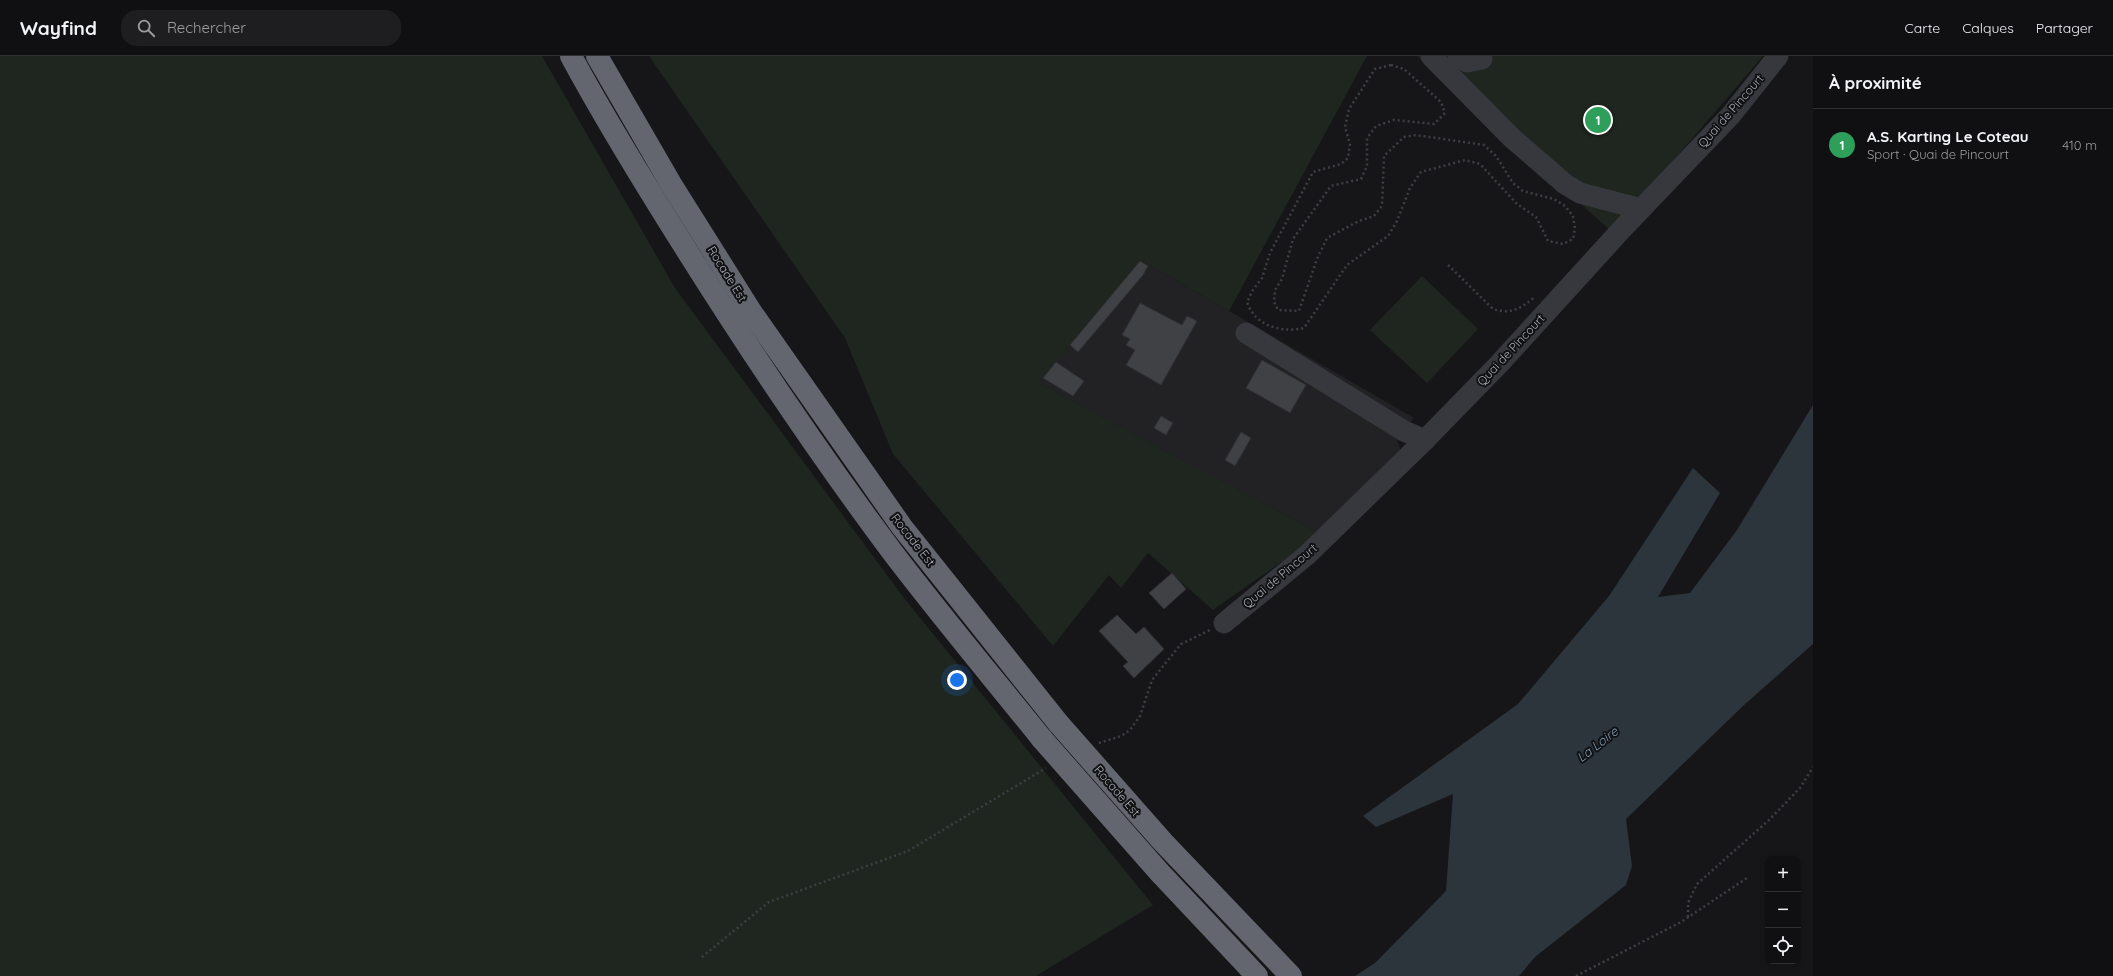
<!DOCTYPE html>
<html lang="fr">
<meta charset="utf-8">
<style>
body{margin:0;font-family:Quicksand,sans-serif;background:#1e1e20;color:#f1f3f6}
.controls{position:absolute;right:12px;bottom:12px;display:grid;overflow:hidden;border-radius:8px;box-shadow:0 2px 6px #0003}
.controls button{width:36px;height:36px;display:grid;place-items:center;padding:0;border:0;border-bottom:1px solid #303032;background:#101012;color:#f1f3f6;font:20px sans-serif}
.you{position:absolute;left:957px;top:624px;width:14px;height:14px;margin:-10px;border:3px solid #fff;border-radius:50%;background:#1a73e8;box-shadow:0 0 0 6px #1a73e833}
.badge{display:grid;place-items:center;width:26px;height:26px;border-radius:50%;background:#0f766e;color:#fff;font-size:13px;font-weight:700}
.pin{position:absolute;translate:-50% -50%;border:2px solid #fff;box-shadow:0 1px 4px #0006}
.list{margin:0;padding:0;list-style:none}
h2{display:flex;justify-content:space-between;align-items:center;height:52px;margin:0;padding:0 16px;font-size:17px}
h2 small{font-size:13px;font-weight:400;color:#9c9d9f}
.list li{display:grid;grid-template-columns:26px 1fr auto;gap:12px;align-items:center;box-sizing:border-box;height:72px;padding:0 16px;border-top:1px solid #303032}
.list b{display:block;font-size:15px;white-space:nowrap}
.list p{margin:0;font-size:13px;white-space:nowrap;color:#9c9d9f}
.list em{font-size:13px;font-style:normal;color:#9c9d9f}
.icon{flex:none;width:22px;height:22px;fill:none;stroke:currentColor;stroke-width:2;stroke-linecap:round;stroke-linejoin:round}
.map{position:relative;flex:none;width:1813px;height:920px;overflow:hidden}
header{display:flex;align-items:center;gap:24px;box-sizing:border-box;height:56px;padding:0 20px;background:#101012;border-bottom:1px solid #303032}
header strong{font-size:19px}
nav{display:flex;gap:22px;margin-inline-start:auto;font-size:14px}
.search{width:280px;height:36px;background:#1e1e20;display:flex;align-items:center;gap:10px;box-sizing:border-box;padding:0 14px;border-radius:16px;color:#9c9d9f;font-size:15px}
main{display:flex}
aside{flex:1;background:#101012}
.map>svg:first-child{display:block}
.built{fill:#222225}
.green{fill:#1e261f}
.water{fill:#2c353c}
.building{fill:#404145;stroke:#303034}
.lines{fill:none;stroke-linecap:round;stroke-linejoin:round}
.path{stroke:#3d3f44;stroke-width:2.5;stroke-dasharray:2 3;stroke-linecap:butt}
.minor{stroke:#37383d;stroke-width:21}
.highway{stroke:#63666e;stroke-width:22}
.highway-bridge{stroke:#63666e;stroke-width:22}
.labels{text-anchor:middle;stroke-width:4;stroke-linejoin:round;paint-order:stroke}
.street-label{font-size:12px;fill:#a8adb8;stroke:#111113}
.water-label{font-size:13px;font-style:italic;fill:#7f9bb3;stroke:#111113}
</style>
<header>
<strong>Wayfind</strong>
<div class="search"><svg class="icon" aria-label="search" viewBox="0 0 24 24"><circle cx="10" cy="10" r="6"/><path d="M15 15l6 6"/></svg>Rechercher</div>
<nav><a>Carte</a><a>Calques</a><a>Partager</a></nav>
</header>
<main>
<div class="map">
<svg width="1813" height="920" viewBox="0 0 1813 920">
<rect width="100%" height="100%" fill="#161618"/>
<!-- built -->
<path class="built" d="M1141 204 1414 362 1396 381 1402 399 1321 478 1037 327Z"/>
<!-- green -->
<g class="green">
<path d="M0 0H542L675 232 904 542 1153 849 1036 920H0Z"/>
<path d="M649 0H1367L1229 255 1141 204 1038 327 1321 478 1213 554 1148 497 1121 532 1109 519 1053 590 893 398 845 282Z"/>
<path d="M1417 0H1763L1612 176Z"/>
<path d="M1422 220 1478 273 1427 327 1370 274Z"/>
</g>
<!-- water -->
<path class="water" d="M1813 349V588L1744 649 1626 763 1632 810 1626 829 1535 901 1519 920H1355L1375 907 1446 835 1453 738 1376 771 1363 760 1518 648 1609 540 1693 412 1720 437 1658 541 1690 537 1737 474Z"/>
<!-- building -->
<g class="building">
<path d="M1140 205 1148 210 1143 219 1078 296 1070 289Z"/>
<path d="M1140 247 1182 269 1187 260 1197 265 1161 329 1126 309 1135 294 1126 289 1130 283 1122 279Z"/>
<path d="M1262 304 1306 329 1290 357 1246 332Z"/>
<path d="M1056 306 1084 325 1073 340 1043 322Z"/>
<path d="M1161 360 1173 367 1166 379 1154 372Z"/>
<path d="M1241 376 1251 382 1235 410 1225 404Z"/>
<path d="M1172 517 1186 533 1164 553 1149 537Z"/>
<path d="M1117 559 1136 578 1144 571 1164 593 1134 622 1123 610 1128 606 1099 575Z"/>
</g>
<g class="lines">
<!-- path -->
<g class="path">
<path d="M1391 9 1404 13 1441 46 1445 57 1434 68 1394 64 1376 70 1367 82V110L1361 123 1331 130 1293 183 1282 223 1275 234 1274 246 1278 254 1299 255 1317 203 1327 182 1359 165 1374 160 1382 150 1384 100 1404 81 1416 79 1484 89 1496 100 1513 127 1523 135 1554 143 1565 150 1573 160 1575 172 1573 183 1563 188 1548 185 1536 161 1517 148 1480 108 1465 104 1421 116 1410 132 1397 165 1388 180 1347 209 1304 272C1281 277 1255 270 1247 246L1253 234 1262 222 1270 197 1313 116 1341 108 1348 102 1350 88 1345 71 1349 53 1375 13Z"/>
<path d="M1448 209 1493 253C1511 259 1521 252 1535 241"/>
<path d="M1099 687 1121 680 1130 674 1140 660 1152 624 1181 588 1210 574"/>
<path d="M1688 861V847L1697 828 1769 764 1800 732 1813 711"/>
<path d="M702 901 769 846 908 795 1046 712"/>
<path d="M1576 920 1681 866 1747 822"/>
</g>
<!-- minor -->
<g class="minor">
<path d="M1431 0 1512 82 1565 128 1580 137 1641 153"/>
<path d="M1458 0 1467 6 1482 3"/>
<path d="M1246 277 1404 375 1425 384"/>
<path d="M1224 567 1307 499 1425 384 1500 307 1622 173 1731 59 1778 0"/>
</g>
<!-- highway -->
<g class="highway">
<path d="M571 0C606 65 645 128 684 190 750 295 819 398 893 497 941 560 992 621 1042 683"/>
<path d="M597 0 671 128 752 257 902 471 1059 668"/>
</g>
<!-- highway-bridge -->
<g class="highway-bridge">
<path d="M1059 668 1163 786 1291 920"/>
<path d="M1042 683 1160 817 1257 920"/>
</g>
</g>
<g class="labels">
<!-- street labels -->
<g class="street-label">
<text transform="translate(1731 55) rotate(-49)" y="4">Quai de Pincourt</text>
<text transform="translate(727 218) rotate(58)" y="4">Rocade Est</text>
<text transform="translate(1511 294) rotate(-47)" y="4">Quai de Pincourt</text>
<text transform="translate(913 484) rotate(52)" y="4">Rocade Est</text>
<text transform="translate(1280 520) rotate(-40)" y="4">Quai de Pincourt</text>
<text transform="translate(1117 735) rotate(49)" y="4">Rocade Est</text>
</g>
<!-- water labels -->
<g class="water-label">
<text transform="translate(1597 688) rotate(-38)" y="5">La Loire</text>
</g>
</g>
</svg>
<div class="controls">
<button>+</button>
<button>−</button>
<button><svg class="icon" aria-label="locate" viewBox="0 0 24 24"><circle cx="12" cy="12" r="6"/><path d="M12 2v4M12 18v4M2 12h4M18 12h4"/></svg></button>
</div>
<div class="you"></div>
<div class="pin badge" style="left:1598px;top:64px;background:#2e9e5b">1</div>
</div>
<aside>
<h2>À proximité<small></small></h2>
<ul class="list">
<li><span class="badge" style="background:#2e9e5b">1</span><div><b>A.S. Karting Le Coteau</b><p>Sport · Quai de Pincourt</p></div><em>410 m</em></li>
</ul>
</aside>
</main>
